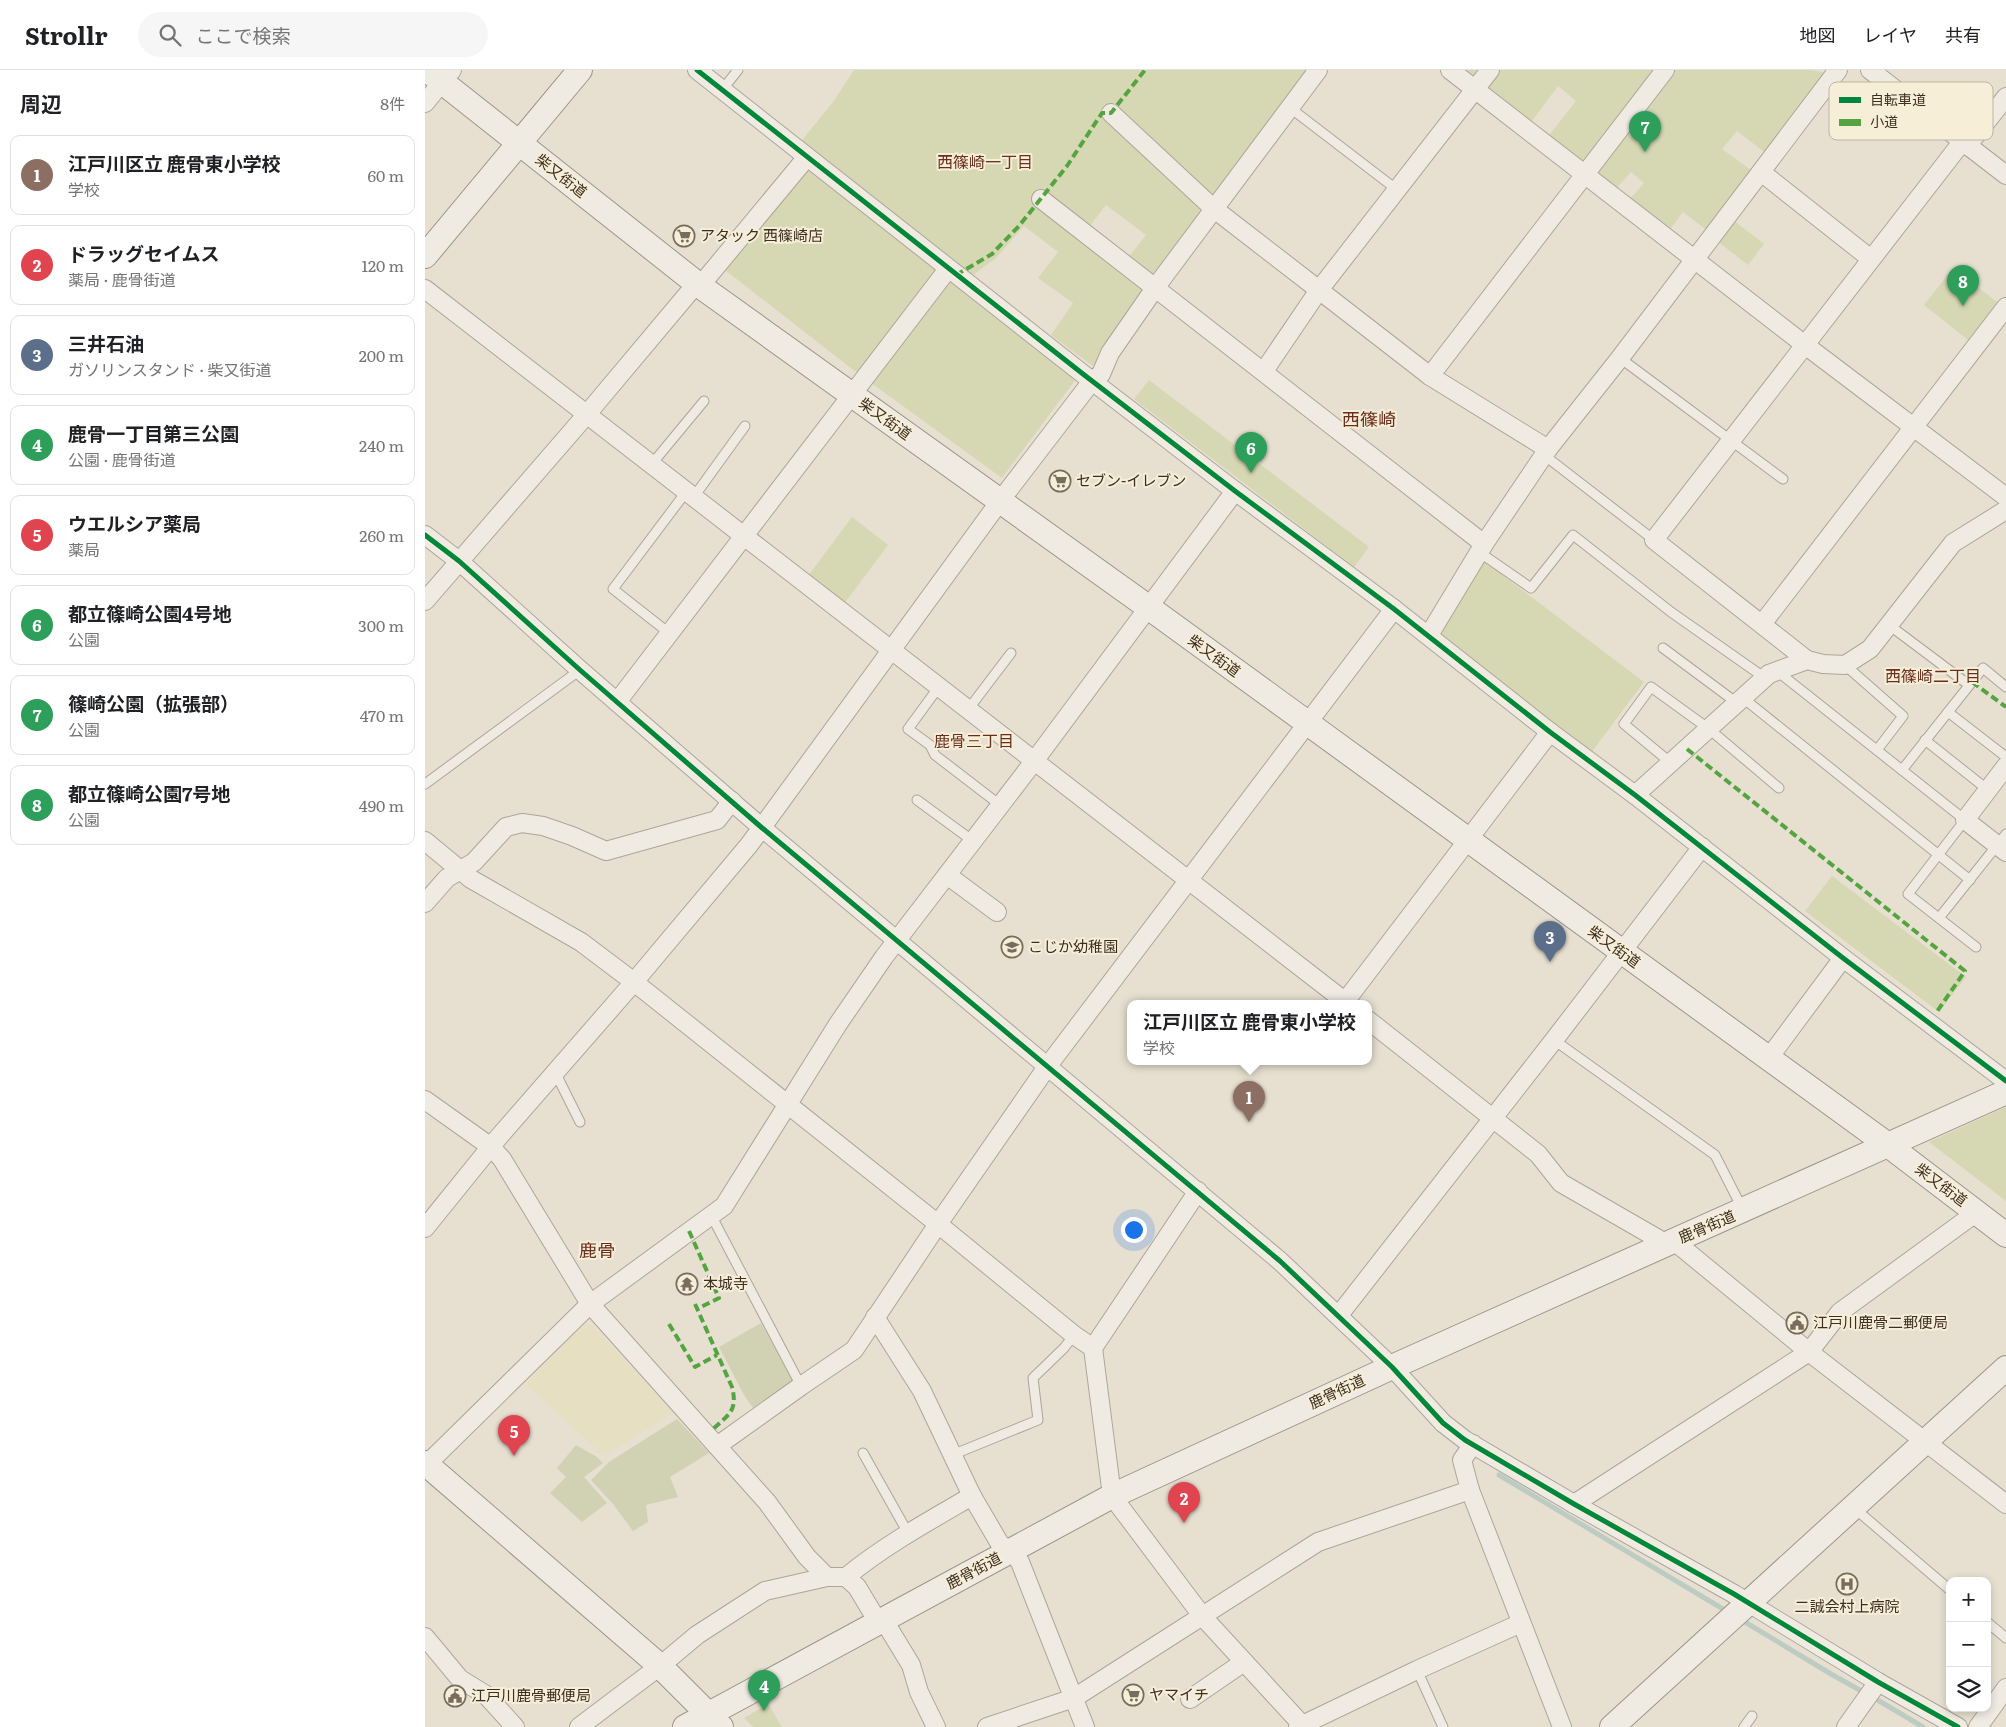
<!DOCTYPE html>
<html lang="ja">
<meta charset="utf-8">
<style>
body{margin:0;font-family:Literata,"Noto Sans JP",serif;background:#f6f6f6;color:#202124}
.controls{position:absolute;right:15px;bottom:15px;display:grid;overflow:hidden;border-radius:10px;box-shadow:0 2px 8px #0003}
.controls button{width:45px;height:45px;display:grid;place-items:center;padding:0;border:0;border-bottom:1px solid #e0e0e0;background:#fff;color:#202124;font:25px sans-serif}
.you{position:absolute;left:708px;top:1159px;width:18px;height:18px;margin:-12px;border:4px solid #fff;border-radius:50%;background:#1a73e8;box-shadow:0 0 0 8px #1a73e833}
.badge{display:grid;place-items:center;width:32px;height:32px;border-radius:50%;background:#0f766e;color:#fff;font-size:16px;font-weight:700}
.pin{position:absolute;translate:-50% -41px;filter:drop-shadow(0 1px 2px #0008)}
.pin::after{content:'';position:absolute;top:26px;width:18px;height:15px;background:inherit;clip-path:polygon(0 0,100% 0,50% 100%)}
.popup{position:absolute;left:702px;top:930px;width:245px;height:65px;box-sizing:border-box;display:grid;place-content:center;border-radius:10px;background:#fff;filter:drop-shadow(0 1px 4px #0005);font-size:16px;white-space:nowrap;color:#757577}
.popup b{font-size:19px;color:#202124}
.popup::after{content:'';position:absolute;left:50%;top:100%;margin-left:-10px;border:10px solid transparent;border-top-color:#fff}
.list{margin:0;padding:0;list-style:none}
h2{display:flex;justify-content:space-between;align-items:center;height:65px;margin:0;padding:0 20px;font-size:21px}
h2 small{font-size:16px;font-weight:400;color:#757577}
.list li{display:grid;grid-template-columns:32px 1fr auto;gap:15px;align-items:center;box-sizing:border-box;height:80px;margin:0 10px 10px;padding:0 10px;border:1px solid #e0e0e0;border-radius:10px}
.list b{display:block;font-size:19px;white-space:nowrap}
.list p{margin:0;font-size:16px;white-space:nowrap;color:#757577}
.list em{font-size:16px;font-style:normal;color:#757577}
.icon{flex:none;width:28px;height:28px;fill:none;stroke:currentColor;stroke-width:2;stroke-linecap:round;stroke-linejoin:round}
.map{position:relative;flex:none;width:1581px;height:1657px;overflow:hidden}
header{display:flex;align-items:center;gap:30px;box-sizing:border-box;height:70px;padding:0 25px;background:#fff;border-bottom:1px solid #e0e0e0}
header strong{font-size:24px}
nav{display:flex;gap:28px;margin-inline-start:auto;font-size:18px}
.search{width:350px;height:45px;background:#f6f6f6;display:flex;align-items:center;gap:12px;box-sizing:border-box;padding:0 18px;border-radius:28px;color:#757577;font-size:19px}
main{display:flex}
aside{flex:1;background:#fff}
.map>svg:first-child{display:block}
.farmland{fill:#e6dfc2}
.green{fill:#d6d7b3}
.cemetery{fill:#d1d1b3}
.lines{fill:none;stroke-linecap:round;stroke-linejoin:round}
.stream{stroke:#bcccc2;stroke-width:5}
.lane-casing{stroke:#ada599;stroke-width:11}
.street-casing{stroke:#ada599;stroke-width:20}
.secondary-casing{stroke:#9c958a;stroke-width:26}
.lane{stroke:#efebe3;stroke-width:9}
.street{stroke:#efebe3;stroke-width:18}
.secondary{stroke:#efebe3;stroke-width:24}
.quiet{stroke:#54a441;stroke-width:4;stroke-dasharray:8 4;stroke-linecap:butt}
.cycleway-casing{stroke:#f7eed8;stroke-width:8}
.cycleway{stroke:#00873e;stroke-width:5}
.labels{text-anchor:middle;stroke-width:4;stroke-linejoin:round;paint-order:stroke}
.street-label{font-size:15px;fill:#3d2e20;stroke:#f7eed8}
.poi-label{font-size:15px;fill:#3d2e20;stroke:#f7eed8;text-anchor:start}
.neighbourhood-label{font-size:16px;fill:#6b2e1e;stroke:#f7eed8}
.quarter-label{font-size:18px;fill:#6b2e1e;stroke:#f7eed8}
.key{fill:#f7eed8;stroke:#bfb4a1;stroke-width:1}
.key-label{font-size:14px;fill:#3d2e20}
</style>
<header>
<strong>Strollr</strong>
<div class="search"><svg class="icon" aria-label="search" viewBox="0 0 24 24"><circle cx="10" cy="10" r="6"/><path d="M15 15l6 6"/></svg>ここで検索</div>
<nav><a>地図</a><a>レイヤ</a><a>共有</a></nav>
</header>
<main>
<aside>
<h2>周辺<small>8件</small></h2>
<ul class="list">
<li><span class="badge" style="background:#8d6e63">1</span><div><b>江戸川区立 鹿骨東小学校</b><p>学校</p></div><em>60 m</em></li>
<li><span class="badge" style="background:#e0444e">2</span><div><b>ドラッグセイムス</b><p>薬局 · 鹿骨街道</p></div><em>120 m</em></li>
<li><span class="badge" style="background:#5c6f8a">3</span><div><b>三井石油</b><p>ガソリンスタンド · 柴又街道</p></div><em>200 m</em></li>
<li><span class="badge" style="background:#2e9e5b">4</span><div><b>鹿骨一丁目第三公園</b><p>公園 · 鹿骨街道</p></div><em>240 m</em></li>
<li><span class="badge" style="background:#e0444e">5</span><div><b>ウエルシア薬局</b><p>薬局</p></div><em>260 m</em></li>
<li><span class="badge" style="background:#2e9e5b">6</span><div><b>都立篠崎公園4号地</b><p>公園</p></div><em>300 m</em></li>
<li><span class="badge" style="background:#2e9e5b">7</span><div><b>篠崎公園（拡張部）</b><p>公園</p></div><em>470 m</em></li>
<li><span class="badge" style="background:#2e9e5b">8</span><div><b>都立篠崎公園7号地</b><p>公園</p></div><em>490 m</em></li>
</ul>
</aside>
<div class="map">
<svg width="1581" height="1657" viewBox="0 0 1581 1657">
<rect width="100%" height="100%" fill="#e7e0d1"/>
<!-- farmland -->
<path class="farmland" d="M159 1255H167L248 1343 179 1386 100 1313Z"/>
<!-- green -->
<g class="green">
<path d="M429 0H886L729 208 703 188 721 165 681 135 664 157 617 119 608 131 722 219 672 299 626 265 648 233 613 208 633 182 599 156 571 188 544 208 651 309 577 408 427 299 300 200 388 85 374 74 408 32Z"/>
<path d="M1033 0H1382L1407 3 1343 85 1312 61 1297 79 1330 103 1284 162 1258 142 1243 162 1203 131 1219 113 1206 102 1189 121 1122 68 1151 31 1133 16 1104 55Z"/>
<path d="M1308 150 1339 174 1323 195 1292 171Z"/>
<path d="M1528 198 1577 236 1548 274 1499 235Z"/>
<path d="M724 310 944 477 929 497 709 329Z"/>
<path d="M427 447 463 475 416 538 380 510Z"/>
<path d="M1056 489 1219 612 1166 683 1006 562Z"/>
<path d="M1407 806 1541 907 1514 942 1380 841Z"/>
<path d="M1581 1037V1131L1504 1072Z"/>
<path d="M343 1634 357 1657H328L319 1648Z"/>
</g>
<!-- cemetery -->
<g class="cemetery">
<path d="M336 1253 368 1311 328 1338 319 1325 294 1277Z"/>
<path d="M252 1349 284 1383 245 1407 253 1427 221 1435 223 1452 208 1461 188 1434 166 1410 184 1392Z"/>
<path d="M151 1375 172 1387 178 1393 159 1407 182 1433 157 1452 125 1423 141 1407 132 1398Z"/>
</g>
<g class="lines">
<!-- stream -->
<g class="stream">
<path d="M1074 1405 1303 1542"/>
<path d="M1315 1549 1406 1604 1456 1632 1498 1657"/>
</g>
<!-- lane casing -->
<g class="lane-casing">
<g id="lane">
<path d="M297 20 313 0"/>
<path d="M864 37 971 119"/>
<path d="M1195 288 1358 409"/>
<path d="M1119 385 1229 470"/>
<path d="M226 395 279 331"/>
<path d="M268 428 320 356"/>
<path d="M1054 482 1106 518 1148 465 1246 542 1340 608"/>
<path d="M1464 555 1544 615"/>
<path d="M244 563 188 519 261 422"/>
<path d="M1238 578 1312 633"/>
<path d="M1420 595 1478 646 1452 680"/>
<path d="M1352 601 1540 750 1483 824 1551 877"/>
<path d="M513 618 483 659 505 675 510 685 575 735"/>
<path d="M1318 628 1545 810"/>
<path d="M542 641 586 583"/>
<path d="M1523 642 1581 687"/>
<path d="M1500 670 1563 720"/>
<path d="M1246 693 1199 654 1226 617 1284 659 1354 718"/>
<path d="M1477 700 1558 598 1581 617"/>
<path d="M0 714 155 600"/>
<path d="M492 730 548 771"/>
<path d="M1514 848 1581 764"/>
<path d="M1129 970 1290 1085 1317 1138"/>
<path d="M130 1002 155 1052"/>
<path d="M286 1145 376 1316"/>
<path d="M438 1383 483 1463"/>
<path d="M527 1385 613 1350 608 1308 639 1278 649 1265"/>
<path d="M1428 1437 1525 1520"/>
<path d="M1562 1552 1581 1568"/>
<path d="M992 1600 1018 1657"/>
<path d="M1319 1657 1327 1646"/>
</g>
</g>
<!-- street casing -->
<g class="street-casing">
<g id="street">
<path d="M272 0 658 304 810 421 969 539 1125 662 1210 725 1418 888 1581 1011"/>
<path d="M1025 0 1380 275 1581 427"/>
<path d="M1445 0 1581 105"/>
<path d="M0 33 27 0"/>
<path d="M686 43 788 138 894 220 1005 306 1123 379"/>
<path d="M1542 76 1581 27"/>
<path d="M1336 102 1446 189"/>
<path d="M616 129 1059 474"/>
<path d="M275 216 382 87"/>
<path d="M0 219 922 933"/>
<path d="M839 301 894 220 1065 0"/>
<path d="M1005 306 1240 0"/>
<path d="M0 465 34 491 155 600 336 757 855 1191 967 1297 1018 1353 1040 1370 1149 1434 1309 1524 1453 1612 1533 1657"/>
<path d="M0 531 162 344 272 213"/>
<path d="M1337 554 1581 237"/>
<path d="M1004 565 1059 474 1123 379 1195 288 1413 0"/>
<path d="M1382 590 1229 470 1537 72"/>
<path d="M192 632 523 199"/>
<path d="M1581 696 1540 750 1581 782"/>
<path d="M1210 725 1344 604 1382 590 1398 594 1420 595 1445 579 1528 473 1581 440"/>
<path d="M0 771 46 809 156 872 209 912 513 1154 649 1265 668 1278 687 1426 778 1547 879 1657"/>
<path d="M522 805 572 842"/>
<path d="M0 833 22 808 49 792 81 757 97 753 118 756 147 766 181 781 292 750 307 731"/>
<path d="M919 933 1125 662"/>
<path d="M943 950 1113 1084 1136 1113 1242 1174"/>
<path d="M1343 989 1418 888"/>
<path d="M0 1030 66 1077 77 1089 165 1234 342 1432 382 1487 402 1507H421L432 1517 453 1552"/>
<path d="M0 1158 72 1069 209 912 324 775 575 431 667 311 676 304 685 283 730 218 893 0"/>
<path d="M1249 1171 1384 1282 1581 1434"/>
<path d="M914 1245 1129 970 1277 777"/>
<path d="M450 1247 497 1321 547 1426 575 1474 587 1482 595 1492 660 1657"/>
<path d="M668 1278 773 1121"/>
<path d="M1048 1374 1037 1390 1045 1420 1137 1657"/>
<path d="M292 1376 376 1316 429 1280 513 1154 622 997 969 539"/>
<path d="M0 1396 165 1234 299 1136 413 954 459 887 610 690 810 421"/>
<path d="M1149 1434 1384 1282 1415 1242 1552 1142"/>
<path d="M421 1507C460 1475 504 1451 547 1426"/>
<path d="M458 1549 486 1595 494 1622 511 1657"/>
<path d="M0 1567 35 1609 61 1625 90 1657"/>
<path d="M765 1629 819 1592"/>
<path d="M154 1657 235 1596 272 1565 340 1521 402 1507"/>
<path d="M562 1657 649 1628 893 1472 1045 1420"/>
<path d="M873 1657 992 1600 1096 1553"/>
<path d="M1421 1657 1453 1612"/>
<path d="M1553 1657 1581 1618"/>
</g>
</g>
<!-- secondary casing -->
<g class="secondary-casing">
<g id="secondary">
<path d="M2 0 275 216 723 537 1463 1075 1581 1165"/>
<path d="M0 186 155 0"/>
<path d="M0 1393 235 1596 296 1657"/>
<path d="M260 1657 687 1426 967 1297 1581 1022"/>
<path d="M1187 1657 1581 1298"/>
</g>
</g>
<!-- lane -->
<use href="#lane" class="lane"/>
<!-- street -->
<use href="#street" class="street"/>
<!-- secondary -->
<use href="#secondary" class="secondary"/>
<!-- quiet -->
<g class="quiet">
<path d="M531 205 567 184 594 156 642 96 677 43H686L720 0"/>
<path d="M1547 612 1581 637"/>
<path d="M1262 679 1540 901 1511 943"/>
<path d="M264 1161 294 1228 272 1239"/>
<path d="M270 1234 307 1317C313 1341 304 1344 288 1359"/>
<path d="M244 1254 270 1297 292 1285"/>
</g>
<!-- cycleway casing -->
<g class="cycleway-casing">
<g id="cycleway">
<path d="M272 0 658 304 810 421 969 539 1125 662 1210 725 1418 888 1581 1011"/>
<path d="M0 465 34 491 155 600 336 757 855 1191 967 1297 1018 1353 1040 1370 1149 1434 1309 1524 1453 1612 1533 1657"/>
</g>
</g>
<!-- cycleway -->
<use href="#cycleway" class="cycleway"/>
</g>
<!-- icons -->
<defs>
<g id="supermarket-ring" transform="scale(1.125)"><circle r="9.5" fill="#f7eed8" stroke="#786c5e" stroke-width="1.5"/><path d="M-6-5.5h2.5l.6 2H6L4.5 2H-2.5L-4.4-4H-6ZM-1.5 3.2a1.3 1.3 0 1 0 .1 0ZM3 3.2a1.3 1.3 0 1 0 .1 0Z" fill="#786c5e"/></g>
<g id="school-ring" transform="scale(1.125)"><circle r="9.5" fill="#f7eed8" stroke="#786c5e" stroke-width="1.5"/><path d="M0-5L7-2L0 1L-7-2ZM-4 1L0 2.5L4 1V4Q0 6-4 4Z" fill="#786c5e"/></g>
<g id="temple-ring" transform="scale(1.125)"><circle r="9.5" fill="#f7eed8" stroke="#786c5e" stroke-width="1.5"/><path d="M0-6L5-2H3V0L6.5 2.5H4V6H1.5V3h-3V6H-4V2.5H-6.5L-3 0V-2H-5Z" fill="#786c5e"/></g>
<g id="civic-ring" transform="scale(1.125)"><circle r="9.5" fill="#f7eed8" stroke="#786c5e" stroke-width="1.5"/><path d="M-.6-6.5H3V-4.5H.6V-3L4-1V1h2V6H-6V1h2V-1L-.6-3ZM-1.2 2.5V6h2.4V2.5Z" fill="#786c5e"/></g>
<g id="hospital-ring" transform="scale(1.125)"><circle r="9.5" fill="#f7eed8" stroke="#786c5e" stroke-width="1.5"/><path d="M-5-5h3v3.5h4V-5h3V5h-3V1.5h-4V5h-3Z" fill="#786c5e"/></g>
</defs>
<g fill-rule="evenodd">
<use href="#supermarket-ring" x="259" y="166"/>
<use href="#supermarket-ring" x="635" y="411"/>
<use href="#school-ring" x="587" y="877"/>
<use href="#temple-ring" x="262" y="1214"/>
<use href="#civic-ring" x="1372" y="1253"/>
<use href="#hospital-ring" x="1422" y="1514"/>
<use href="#supermarket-ring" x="708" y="1625"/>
<use href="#civic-ring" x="30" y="1626"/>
</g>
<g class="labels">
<!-- street labels -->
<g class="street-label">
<text transform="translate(136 106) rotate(38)" y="5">柴又街道</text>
<text transform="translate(460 349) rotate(36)" y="5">柴又街道</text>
<text transform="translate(789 586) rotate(36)" y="5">柴又街道</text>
<text transform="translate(1189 877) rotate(36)" y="5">柴又街道</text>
<text transform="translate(1516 1115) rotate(37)" y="5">柴又街道</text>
<text transform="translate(1282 1157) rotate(-23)" y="5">鹿骨街道</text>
<text transform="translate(912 1322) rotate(-25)" y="5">鹿骨街道</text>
<text transform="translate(549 1501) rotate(-28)" y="5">鹿骨街道</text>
</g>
<!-- poi labels -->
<g class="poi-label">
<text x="275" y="171">アタック 西篠崎店</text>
<text x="651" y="416">セブン-イレブン</text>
<text x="603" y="882">こじか幼稚園</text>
<text x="278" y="1219">本城寺</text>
<text x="1388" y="1258">江戸川鹿骨二郵便局</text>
<text x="1422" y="1542" text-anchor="middle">二誠会村上病院</text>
<text x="724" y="1630">ヤマイチ</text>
<text x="46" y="1631">江戸川鹿骨郵便局</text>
</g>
<!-- neighbourhood labels -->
<g class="neighbourhood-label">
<text x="560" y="98">西篠崎一丁目</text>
<text x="1508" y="612">西篠崎二丁目</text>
<text x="549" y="677">鹿骨三丁目</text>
</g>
<!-- quarter labels -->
<g class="quarter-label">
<text x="944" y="356">西篠崎</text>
<text x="172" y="1187">鹿骨</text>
</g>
</g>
<!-- legend -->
<rect x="1404" y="12" width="164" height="58" rx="8" class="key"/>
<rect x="1414" y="27" width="22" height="6" fill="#00873e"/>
<rect x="1414" y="49" width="22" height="7" fill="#54a441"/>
<g class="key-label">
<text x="1445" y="35">自転車道</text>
<text x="1445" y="57">小道</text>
</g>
</svg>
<div class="controls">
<button>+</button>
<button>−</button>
<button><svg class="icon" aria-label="layers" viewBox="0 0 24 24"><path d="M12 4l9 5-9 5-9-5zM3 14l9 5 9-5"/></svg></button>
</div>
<div class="you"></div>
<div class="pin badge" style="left:824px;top:1052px;background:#8d6e63">1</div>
<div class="popup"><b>江戸川区立 鹿骨東小学校</b>学校</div>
<div class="pin badge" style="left:759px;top:1453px;background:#e0444e">2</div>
<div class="pin badge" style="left:1125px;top:892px;background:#5c6f8a">3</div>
<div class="pin badge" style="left:339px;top:1641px;background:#2e9e5b">4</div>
<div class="pin badge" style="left:89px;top:1386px;background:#e0444e">5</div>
<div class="pin badge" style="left:826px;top:403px;background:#2e9e5b">6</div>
<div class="pin badge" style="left:1220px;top:82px;background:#2e9e5b">7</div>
<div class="pin badge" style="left:1538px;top:236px;background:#2e9e5b">8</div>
</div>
</main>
